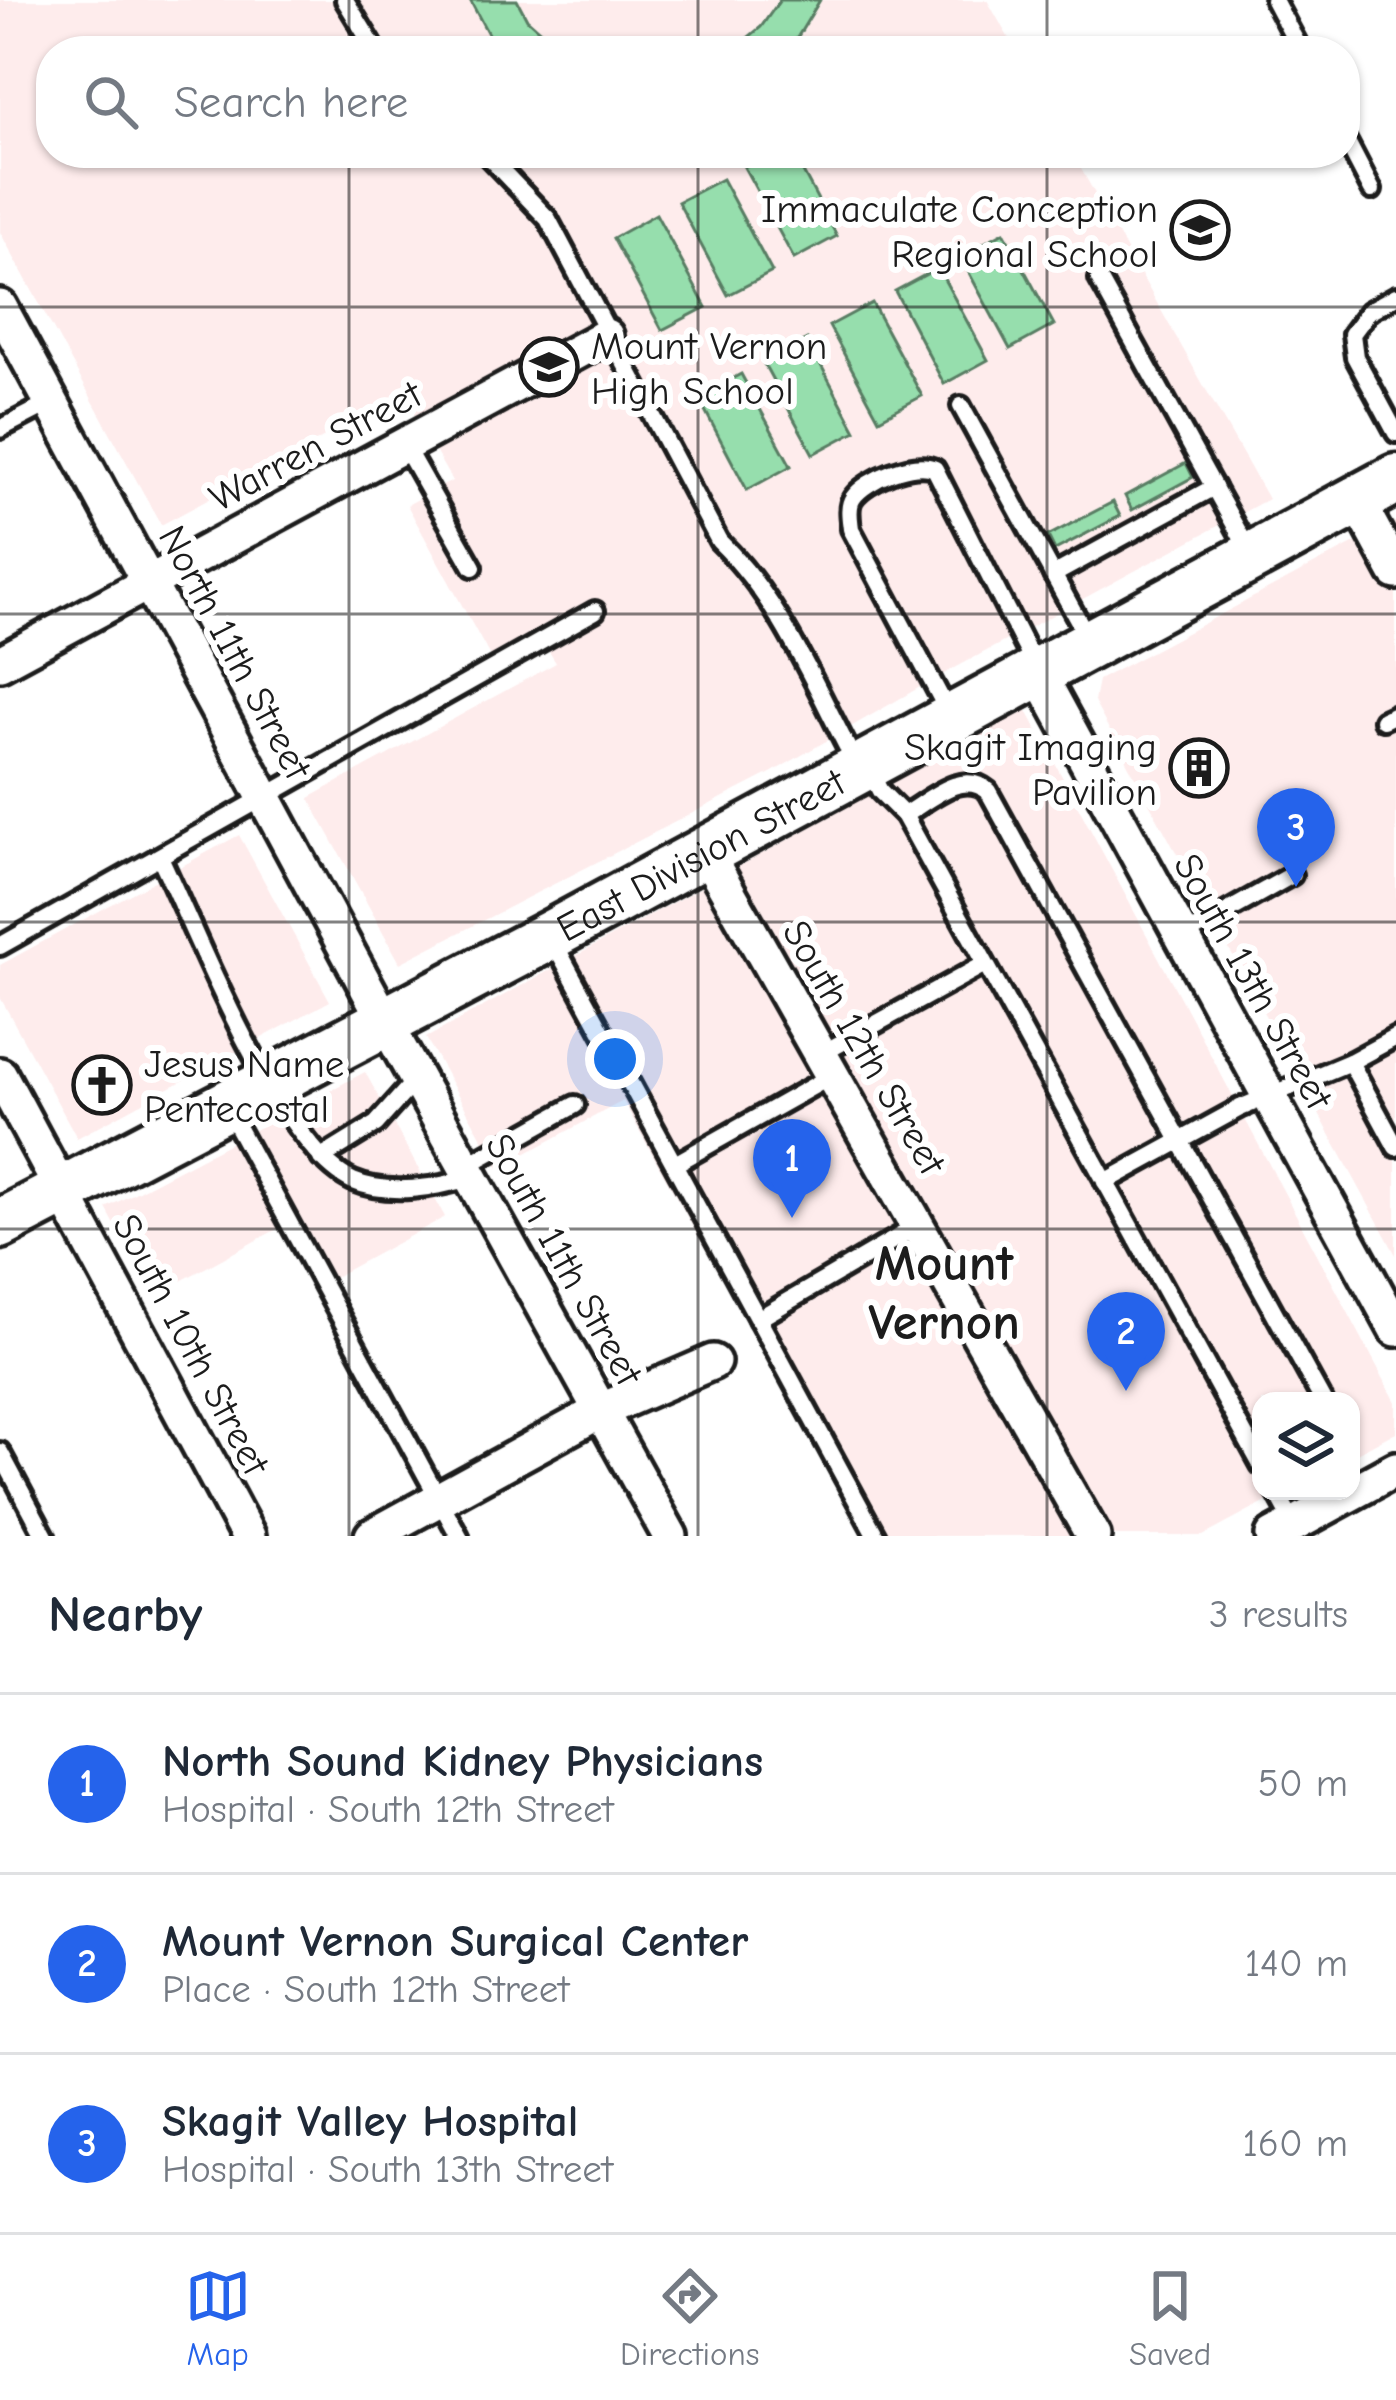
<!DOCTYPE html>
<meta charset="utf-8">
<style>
body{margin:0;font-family:"Comic Neue",sans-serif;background:#f2f2f3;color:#1f2937}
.controls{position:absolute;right:36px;bottom:36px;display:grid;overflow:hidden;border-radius:24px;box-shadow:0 3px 9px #0004}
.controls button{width:108px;height:108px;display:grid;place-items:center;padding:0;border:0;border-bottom:3px solid #e0e1e3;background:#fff;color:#1f2937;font:60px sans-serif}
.you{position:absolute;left:615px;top:1059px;width:42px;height:42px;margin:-30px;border:9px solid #fff;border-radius:50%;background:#1a73e8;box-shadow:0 0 0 18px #1a73e833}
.badge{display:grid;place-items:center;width:78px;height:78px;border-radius:50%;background:#2563eb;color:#fff;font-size:39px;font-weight:700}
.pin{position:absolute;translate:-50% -99px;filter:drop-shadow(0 3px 6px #0008)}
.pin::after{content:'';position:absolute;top:63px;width:42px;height:36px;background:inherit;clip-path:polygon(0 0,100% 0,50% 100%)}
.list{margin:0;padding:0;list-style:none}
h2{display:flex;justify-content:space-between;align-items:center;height:156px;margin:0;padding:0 48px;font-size:51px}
h2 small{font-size:39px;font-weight:400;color:#747a83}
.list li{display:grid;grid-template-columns:78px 1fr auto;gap:36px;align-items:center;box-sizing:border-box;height:180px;padding:0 48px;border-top:3px solid #e0e1e3}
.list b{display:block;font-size:45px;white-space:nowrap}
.list p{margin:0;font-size:39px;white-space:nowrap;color:#747a83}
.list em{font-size:39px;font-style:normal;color:#747a83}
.icon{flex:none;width:66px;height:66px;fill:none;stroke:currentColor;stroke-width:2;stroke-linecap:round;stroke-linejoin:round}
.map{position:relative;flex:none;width:1396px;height:1536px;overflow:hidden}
.search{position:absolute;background:#fff;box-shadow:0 3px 9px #0004;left:36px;right:36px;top:36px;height:132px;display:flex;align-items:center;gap:30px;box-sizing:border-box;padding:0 42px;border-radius:48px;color:#747a83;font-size:45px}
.sheet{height:696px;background:#fff}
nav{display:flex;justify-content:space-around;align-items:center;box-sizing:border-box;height:168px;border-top:3px solid #e0e1e3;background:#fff;font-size:33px;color:#747a83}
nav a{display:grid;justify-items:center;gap:6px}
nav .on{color:#2563eb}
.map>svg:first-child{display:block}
.built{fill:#feecec}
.green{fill:#96dead;stroke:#597d64;stroke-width:3}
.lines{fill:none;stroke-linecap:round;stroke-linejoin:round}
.lane-casing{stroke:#1c1c1c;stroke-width:26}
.street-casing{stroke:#1c1c1c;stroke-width:42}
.secondary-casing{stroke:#1c1c1c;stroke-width:57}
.lane{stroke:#fff;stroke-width:16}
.street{stroke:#fff;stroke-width:33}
.secondary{stroke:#fff;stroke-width:48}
.grid{fill:none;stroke:#1c1c1c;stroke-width:3;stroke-opacity:0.55}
.labels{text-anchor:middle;stroke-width:12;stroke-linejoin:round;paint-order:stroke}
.poi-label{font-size:39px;fill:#1c1c1c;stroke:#fff;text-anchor:end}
.street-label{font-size:39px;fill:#1c1c1c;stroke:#fff}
.district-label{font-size:51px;font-weight:bold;fill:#1c1c1c;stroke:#fff}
</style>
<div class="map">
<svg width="1396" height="1536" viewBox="0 0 1396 1536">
<rect width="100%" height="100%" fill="#fff"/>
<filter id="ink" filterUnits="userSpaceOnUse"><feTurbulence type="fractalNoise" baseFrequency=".00833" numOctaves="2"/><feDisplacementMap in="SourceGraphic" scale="24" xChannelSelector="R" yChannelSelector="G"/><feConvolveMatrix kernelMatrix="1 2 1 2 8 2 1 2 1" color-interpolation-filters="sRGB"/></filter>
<g filter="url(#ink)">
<!-- built -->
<g class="built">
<path d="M0 0H987L1016 51H51V153H1072L1268 499 927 683 769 774 400 963 309 798 556 663 545 645 498 671 407 505 452 481 403 395 161 525 0 232Z"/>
<path d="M1396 521V1255L1094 702 1098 680Z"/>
<path d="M1026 709 1396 1402V1432L1351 1456V1401H1261V1491H1287L1203 1536H865L623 1101 499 1168 426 1038Z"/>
<path d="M239 835 330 1001 77 1138 0 997V965Z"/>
<path d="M365 1072 445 1217 327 1281 294 1220 153 1296 106 1208Z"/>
</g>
<!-- green -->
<g class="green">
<path d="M470 0H517L527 19 563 51H497Z"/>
<path d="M780 0H820L789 51H732L761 27Z"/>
<path d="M770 153H793L837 236 794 259 744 167Z"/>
<path d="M722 179 772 272 728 295 678 202Z"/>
<path d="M656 214 706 307 662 330 613 238Z"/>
<path d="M1004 232 1054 325 1010 349 960 256Z"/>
<path d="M938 268 988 360 944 384 895 291Z"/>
<path d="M872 303 922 396 879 419 829 326Z"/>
<path d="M807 339 856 431 813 454 763 362Z"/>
<path d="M741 374 791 466 747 490 698 397Z"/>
<path d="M1186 463 1193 477 1132 510 1125 496Z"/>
<path d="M1113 502 1120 516 1055 550 1048 536Z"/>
</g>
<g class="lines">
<!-- lane casing -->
<g class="lane-casing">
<g id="lane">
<path d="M345 0 376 51"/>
<path d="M1274 0 1301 51"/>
<path d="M1345 138 1372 190"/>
<path d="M485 153 548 219 719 541C782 602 815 687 856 764"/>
<path d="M1099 279 1249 551"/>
<path d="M1396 296 1369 311 1352 334 1355 357 1396 433"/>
<path d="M961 406 1088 638"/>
<path d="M0 429 52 402"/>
<path d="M404 445 473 567"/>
<path d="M1053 575 1214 487"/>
<path d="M950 715 851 529C850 519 847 507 853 498 866 479 915 459 935 469L1035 666"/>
<path d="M1383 720 1396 714"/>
<path d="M870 771 880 791 904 815 1261 1465"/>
<path d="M904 815C930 800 962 769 988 791L1323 1401"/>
<path d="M160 857C196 932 280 1149 353 1181 388 1196 438 1188 472 1177"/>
<path d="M1182 937 1292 875"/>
<path d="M553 941 876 1536"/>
<path d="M0 946 595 611"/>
<path d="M1396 1037 1350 1062 1396 1147"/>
<path d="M821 1054 985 964"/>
<path d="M228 1110 459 1536"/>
<path d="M321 1158 376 1124 417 1078"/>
<path d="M675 1164 833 1075"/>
<path d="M466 1166 575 1105"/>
<path d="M1105 1182 1240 1108 1350 1062"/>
<path d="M758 1319 919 1225"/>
<path d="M0 1452 45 1536"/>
<path d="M1276 1491 1294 1524"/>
</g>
</g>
<!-- street casing -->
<g class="street-casing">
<g id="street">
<path d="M0 307 399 1047 670 1536"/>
<path d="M1357 500 1396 572"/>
<path d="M0 663 606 336"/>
<path d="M1038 672 1396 1329"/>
<path d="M705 851 1093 1536"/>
<path d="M0 1075 248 1536"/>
<path d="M372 1536 602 1410 713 1362"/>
<path d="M1273 1536 1396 1469"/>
</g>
</g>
<!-- secondary casing -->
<g class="secondary-casing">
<g id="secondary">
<path id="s1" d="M0 1224 551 935 1396 479"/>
</g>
</g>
<!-- lane -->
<use href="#lane" class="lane"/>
<!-- street -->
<use href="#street" class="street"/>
<!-- secondary -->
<use href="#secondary" class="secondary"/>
</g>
</g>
<!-- grid -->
<path class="grid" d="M349 0V51M698 0V51M1047 0V51M349 153V1536M698 153V1536M1047 153V1536M0 307H1396M0 614H1396M0 922H1396M0 1229H1396"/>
<!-- icons -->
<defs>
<g id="school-ring" transform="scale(3)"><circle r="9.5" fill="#fff" stroke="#1c1c1c" stroke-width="1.5"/><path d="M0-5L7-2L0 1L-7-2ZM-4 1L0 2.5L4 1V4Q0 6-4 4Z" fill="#1c1c1c"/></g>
<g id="building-ring" transform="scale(3)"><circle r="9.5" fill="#fff" stroke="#1c1c1c" stroke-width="1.5"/><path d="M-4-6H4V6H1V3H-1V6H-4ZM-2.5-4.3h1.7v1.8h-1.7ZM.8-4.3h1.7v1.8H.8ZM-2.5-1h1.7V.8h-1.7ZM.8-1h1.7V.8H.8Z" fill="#1c1c1c"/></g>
<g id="church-ring" transform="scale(3)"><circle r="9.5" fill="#fff" stroke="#1c1c1c" stroke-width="1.5"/><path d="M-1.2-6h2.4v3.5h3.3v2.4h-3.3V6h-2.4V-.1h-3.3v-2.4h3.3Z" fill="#1c1c1c"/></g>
</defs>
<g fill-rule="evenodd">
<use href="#school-ring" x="1200" y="230"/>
<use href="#school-ring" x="549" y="367"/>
<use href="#building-ring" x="1199" y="768"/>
<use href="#church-ring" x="102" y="1085"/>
</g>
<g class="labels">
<!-- poi labels -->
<g class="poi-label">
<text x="1158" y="222">Immaculate Conception<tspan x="1158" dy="45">Regional School</tspan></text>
<text x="591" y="359" text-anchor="start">Mount Vernon<tspan x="591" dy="45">High School</tspan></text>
<text x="1157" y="760">Skagit Imaging<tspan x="1157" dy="45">Pavilion</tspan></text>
<text x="144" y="1077" text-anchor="start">Jesus Name<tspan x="144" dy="45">Pentecostal</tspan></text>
</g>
<!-- street labels -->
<g class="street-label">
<text transform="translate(315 445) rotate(-28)" y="14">Warren Street</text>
<text transform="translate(236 652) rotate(62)" y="14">North 11th Street</text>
<text dy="14" stroke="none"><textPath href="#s1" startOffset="792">East Division Street</textPath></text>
<text transform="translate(1254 981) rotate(61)" y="14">South 13th Street</text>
<text transform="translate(865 1047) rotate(60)" y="14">South 12th Street</text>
<text transform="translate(565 1259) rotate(61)" y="14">South 11th Street</text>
<text transform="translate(192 1344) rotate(62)" y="14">South 10th Street</text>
</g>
<!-- district labels -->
<g class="district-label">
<text x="944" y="1280">Mount<tspan x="944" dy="59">Vernon</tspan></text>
</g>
</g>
</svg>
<div class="controls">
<button><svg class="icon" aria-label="layers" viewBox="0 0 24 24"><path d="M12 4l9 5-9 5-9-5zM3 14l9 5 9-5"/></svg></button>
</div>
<div class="you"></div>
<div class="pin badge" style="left:792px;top:1218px">1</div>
<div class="pin badge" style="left:1126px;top:1391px">2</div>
<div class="pin badge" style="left:1296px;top:887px">3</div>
<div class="search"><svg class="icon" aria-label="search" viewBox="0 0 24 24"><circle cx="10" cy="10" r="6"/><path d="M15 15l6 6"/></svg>Search here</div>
</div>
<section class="sheet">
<h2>Nearby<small>3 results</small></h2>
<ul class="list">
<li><span class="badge">1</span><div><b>North Sound Kidney Physicians</b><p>Hospital · South 12th Street</p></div><em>50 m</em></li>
<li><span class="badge">2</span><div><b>Mount Vernon Surgical Center</b><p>Place · South 12th Street</p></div><em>140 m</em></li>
<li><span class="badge">3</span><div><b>Skagit Valley Hospital</b><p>Hospital · South 13th Street</p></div><em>160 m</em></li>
</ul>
</section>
<nav>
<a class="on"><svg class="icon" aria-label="map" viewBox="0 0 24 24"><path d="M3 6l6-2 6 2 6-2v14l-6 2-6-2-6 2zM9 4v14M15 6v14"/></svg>Map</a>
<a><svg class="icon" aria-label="directions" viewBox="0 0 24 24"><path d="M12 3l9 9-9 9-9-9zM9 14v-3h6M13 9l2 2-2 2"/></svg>Directions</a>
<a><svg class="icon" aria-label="saved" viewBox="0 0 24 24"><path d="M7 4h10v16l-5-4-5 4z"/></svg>Saved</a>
</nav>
